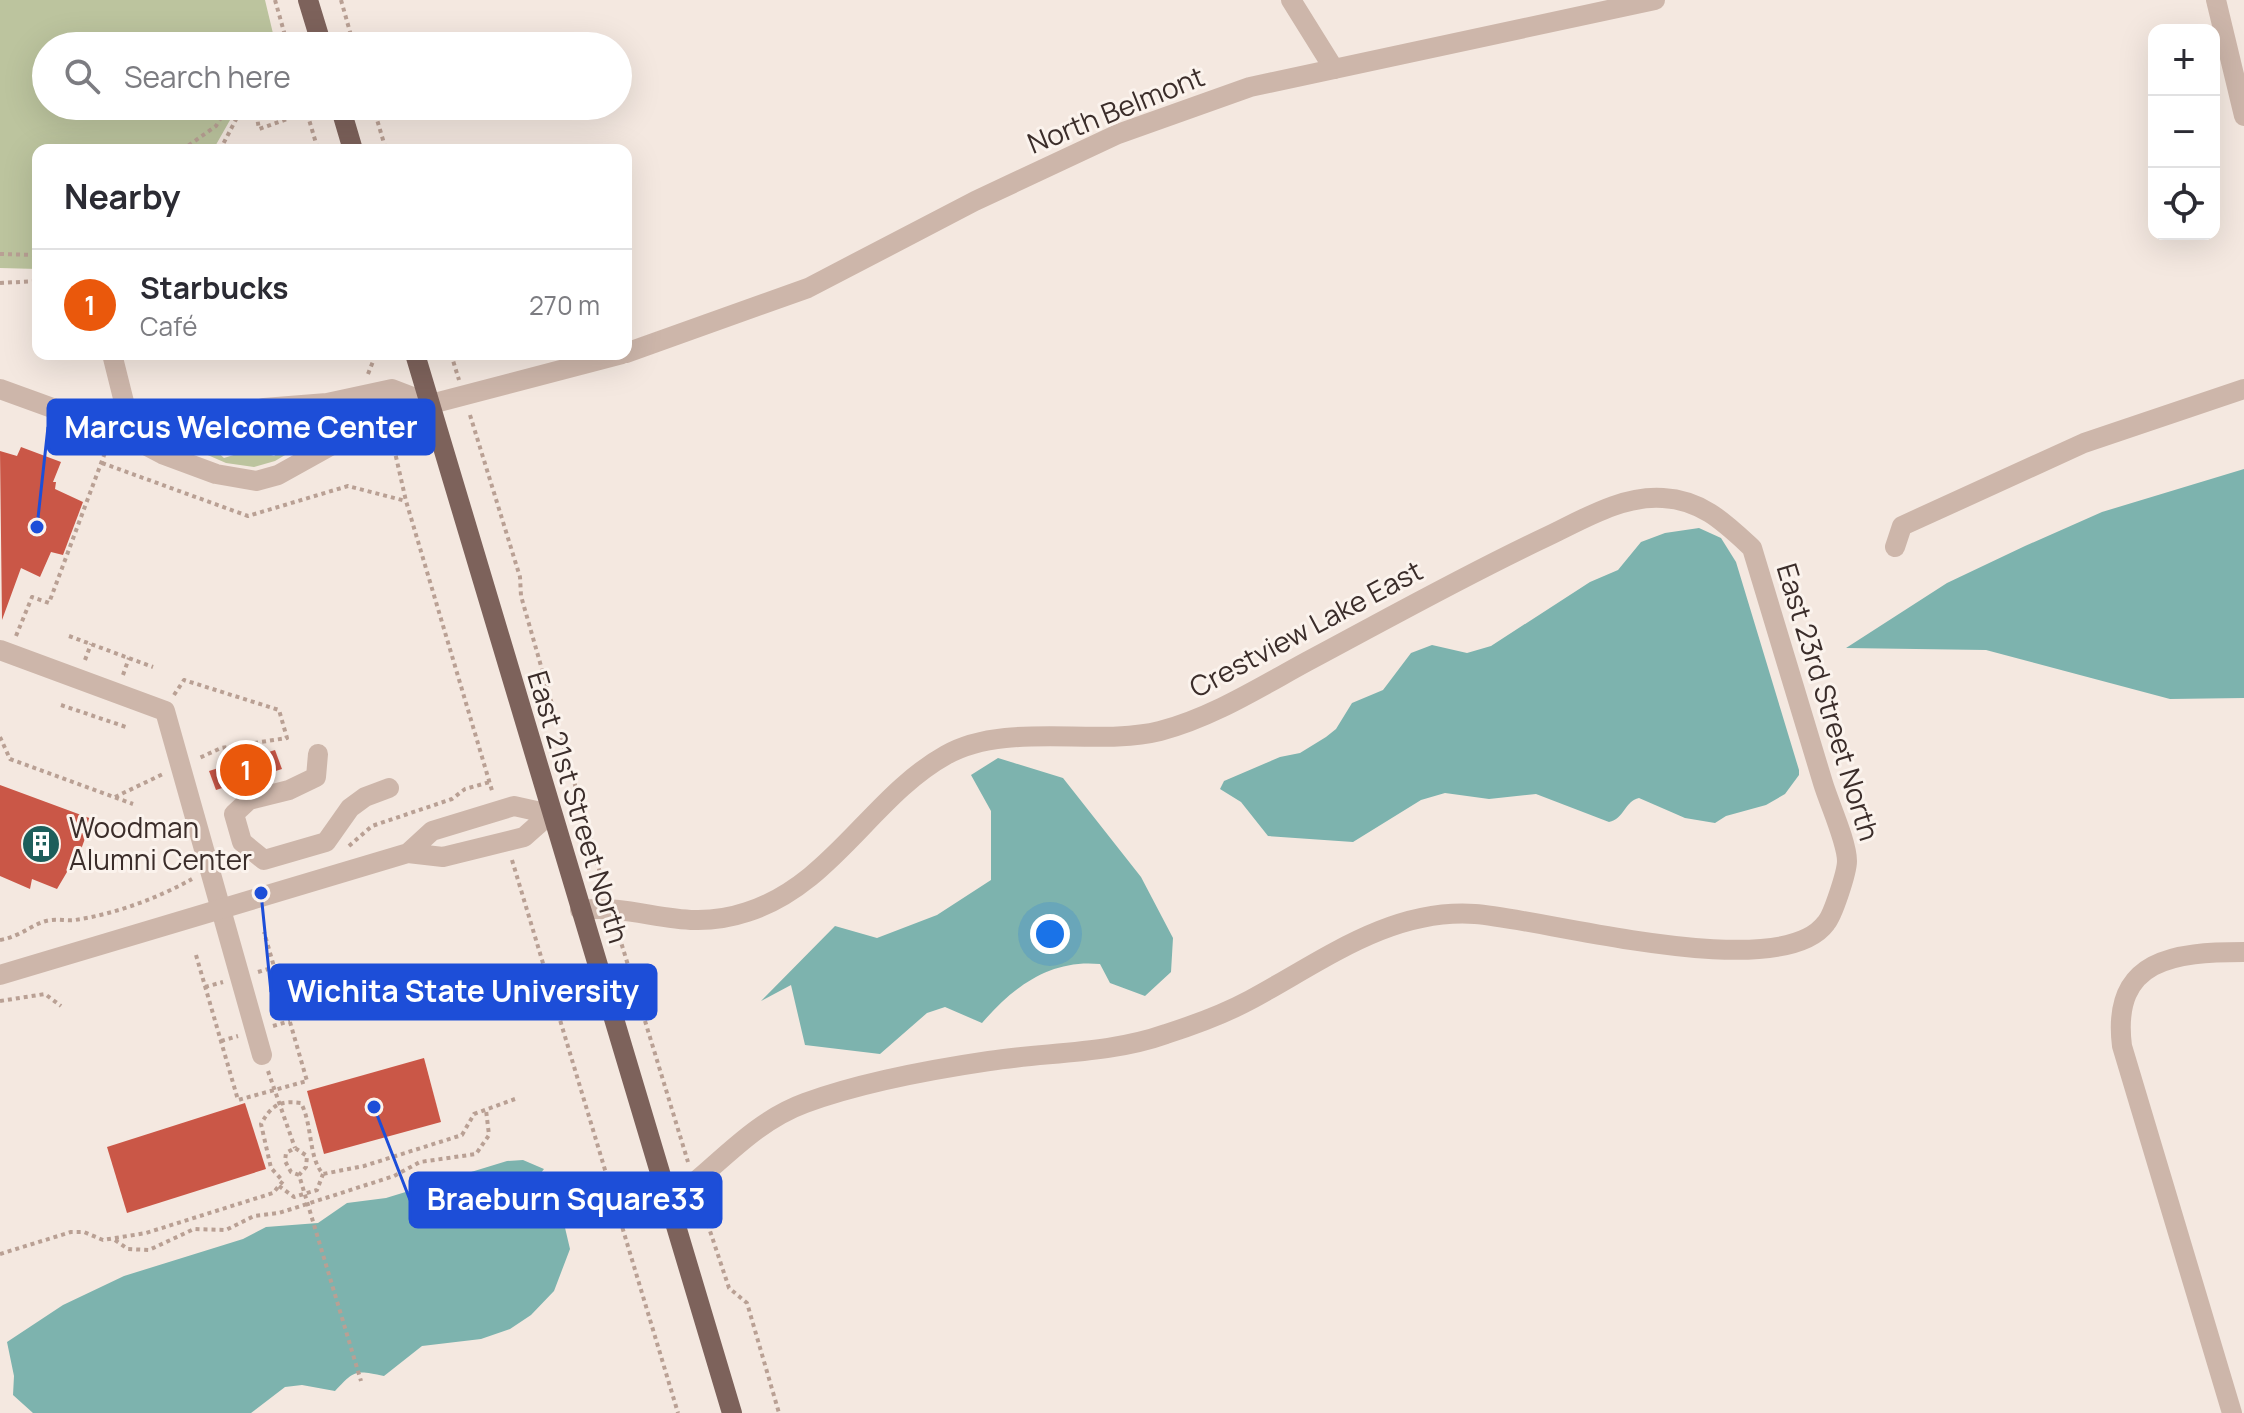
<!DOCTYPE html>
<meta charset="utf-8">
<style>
body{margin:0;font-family:Manrope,sans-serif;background:#f2f2f3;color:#2b2b33}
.controls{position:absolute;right:24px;top:24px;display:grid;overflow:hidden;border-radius:16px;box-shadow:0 8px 32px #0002}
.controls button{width:72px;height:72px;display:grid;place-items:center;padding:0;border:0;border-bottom:2px solid #e1e1e2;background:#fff;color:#2b2b33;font:40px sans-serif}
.you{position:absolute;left:1050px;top:934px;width:28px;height:28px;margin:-20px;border:6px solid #fff;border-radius:50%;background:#1a73e8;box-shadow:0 0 0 12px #1a73e833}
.badge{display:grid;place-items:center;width:52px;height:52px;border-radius:50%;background:#ea580c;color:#fff;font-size:26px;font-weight:700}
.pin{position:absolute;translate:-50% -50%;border:4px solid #fff;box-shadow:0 2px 8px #0006}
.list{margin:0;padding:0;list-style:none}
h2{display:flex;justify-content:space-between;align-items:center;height:104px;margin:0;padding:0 32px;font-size:34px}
h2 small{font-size:26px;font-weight:400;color:#7c7c81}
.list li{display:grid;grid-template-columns:52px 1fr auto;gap:24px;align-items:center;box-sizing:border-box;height:112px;padding:0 32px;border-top:2px solid #e1e1e2}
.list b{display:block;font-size:30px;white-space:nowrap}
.list p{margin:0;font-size:26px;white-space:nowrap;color:#7c7c81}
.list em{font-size:26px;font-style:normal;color:#7c7c81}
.icon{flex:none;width:44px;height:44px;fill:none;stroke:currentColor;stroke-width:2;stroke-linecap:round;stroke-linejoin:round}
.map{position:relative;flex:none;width:2244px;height:1413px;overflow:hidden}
.search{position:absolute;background:#fff;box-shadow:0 8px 32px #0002;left:32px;top:32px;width:600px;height:88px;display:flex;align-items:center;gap:20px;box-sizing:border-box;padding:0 28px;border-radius:44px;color:#7c7c81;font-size:30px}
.panel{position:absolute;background:#fff;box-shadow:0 8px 32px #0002;left:32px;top:144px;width:600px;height:216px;border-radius:16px}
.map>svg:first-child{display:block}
.green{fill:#bcc49e;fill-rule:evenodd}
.water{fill:#7db3ae}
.building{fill:#ca5747}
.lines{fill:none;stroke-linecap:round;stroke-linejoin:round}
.path{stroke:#b9a094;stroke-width:4;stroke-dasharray:4 4;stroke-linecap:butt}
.minor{stroke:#cdb6aa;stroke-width:20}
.major{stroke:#7d625b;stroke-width:20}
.labels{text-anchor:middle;stroke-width:6;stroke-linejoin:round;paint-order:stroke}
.street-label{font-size:28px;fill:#3b2d2a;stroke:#fbf3ed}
.poi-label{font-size:28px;fill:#3b2d2a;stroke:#fbf3ed;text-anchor:start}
.leader{fill:none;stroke:#1d4ed8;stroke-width:3}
.callout-dot{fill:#1d4ed8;stroke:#fbf3ed;stroke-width:3}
.callout{fill:#1d4ed8;stroke:#1d4ed8;stroke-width:3}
.callout-label{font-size:30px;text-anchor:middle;font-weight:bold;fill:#fff}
</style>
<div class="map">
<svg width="2244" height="1413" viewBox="0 0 2244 1413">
<rect width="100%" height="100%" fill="#f4e8e0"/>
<!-- green -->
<g class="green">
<path d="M0 0H265L276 46H46V106H238L213 150H38V269L0 268Z"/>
<path d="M312 419 317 436 275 461 254 467 226 463 187 446 191 440 267 421ZM297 425 302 426 305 435 274 456 253 449 224 458 214 449C219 424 255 438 273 434 280 433 288 427 297 425Z"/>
</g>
<!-- water -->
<g class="water">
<path d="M2244 469V698L2170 699 1986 650 1846 648 1947 583 2025 546 2102 512Z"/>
<path d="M1699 528 1721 538 1736 562 1799 770V775L1785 794 1766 805 1726 816 1715 823 1685 818 1639 798C1625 801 1624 819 1609 822L1536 794 1489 799 1445 793 1421 800 1353 842 1268 836 1241 802 1220 789 1224 781 1280 757 1300 753 1326 737 1336 729 1352 703 1383 690 1411 653 1432 645 1467 653 1491 646 1590 582 1618 570 1641 542 1665 533Z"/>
<path d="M998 758 1063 778 1141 877 1173 938 1171 972 1145 996 1110 983 1100 964C1050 959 1013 987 982 1023L945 1007 927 1013 880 1054 805 1045 791 985 761 1001 835 926 877 938 937 915 991 880V811L971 775Z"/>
<path d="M523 1160 544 1169 541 1173H547L554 1181 570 1249 554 1291 531 1315 510 1329 481 1339 422 1346 384 1376C355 1370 355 1370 335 1391L302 1385 285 1387 251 1413H33L13 1395 14 1376 7 1342 63 1305 124 1276 243 1239 266 1227 318 1223 347 1203 386 1198 507 1161Z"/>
</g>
<!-- building -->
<g class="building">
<path d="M21 447 61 462 53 482H56L55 489 83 502 63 555 51 552 40 577 21 568 2 620 0 451 17 456Z"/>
<path d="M275 750 282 769 216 790 209 771Z"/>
<path d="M0 785 92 819 74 869 67 872 57 889 32 879 30 889 0 876Z"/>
<path d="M424 1058 441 1122 324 1154 307 1091Z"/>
<path d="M245 1103 266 1169 127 1213 107 1147Z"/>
</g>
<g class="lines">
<!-- path -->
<g class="path">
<path d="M275 0 288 46"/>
<path d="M341 0 354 46"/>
<path d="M255 106 259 129 290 118 287 106"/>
<path d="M305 106 318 150"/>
<path d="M373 106 386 150"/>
<path d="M182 150 216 126 228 106"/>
<path d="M220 150 243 106"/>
<path d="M0 254 38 255"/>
<path d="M0 283 38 281"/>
<path d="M451 354 459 380"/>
<path d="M368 374 376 354"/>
<path d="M470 415 520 577 521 596 605 890"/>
<path d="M394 448 406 501 493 794"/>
<path d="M102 463 248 516 348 486 406 501"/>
<path d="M16 636 32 597 49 603 106 450 103 449"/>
<path d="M69 636 153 667"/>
<path d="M85 660 91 644"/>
<path d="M123 675 129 658"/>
<path d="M174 695 184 680 279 710 287 738 221 748 197 759"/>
<path d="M61 705 129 728"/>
<path d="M0 737 10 759 133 804"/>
<path d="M115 797 163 774"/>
<path d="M349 846 372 826 452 799 465 789 490 782"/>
<path d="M512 860 678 1413"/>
<path d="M617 929 688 1162"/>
<path d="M0 940C23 936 34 922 51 920 59 919 67 921 75 920 115 914 158 898 192 879"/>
<path d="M196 955 238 1100 307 1081 264 932"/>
<path d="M258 972 275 967"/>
<path d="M205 987 223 982"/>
<path d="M0 1001 45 994 61 1006"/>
<path d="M273 1026 290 1021"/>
<path d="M221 1041 238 1036"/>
<path d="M268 1071 295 1148"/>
<path d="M299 1175 291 1172 285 1161 286 1153 295 1148 307 1156 306 1167 299 1175 361 1381"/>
<path d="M279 1186 294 1197 317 1190 323 1174"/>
<path d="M700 1201 729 1288 747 1303 779 1413"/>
<path d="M115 1240 128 1249 149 1250 194 1229 226 1230 254 1216 279 1213 394 1176 420 1162 476 1154 489 1135 486 1110"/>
<path d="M0 1254 71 1232H84L103 1240 146 1233 273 1193 283 1181 271 1168 261 1124C271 1106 279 1100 301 1103 313 1126 308 1157 323 1174L364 1166 462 1135 474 1114 515 1099"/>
</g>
<!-- minor -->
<g class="minor">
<path d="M1291 0 1334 69"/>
<path d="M2216 0 2244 116"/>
<path d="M626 353 808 288 975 201 1118 134 1250 87 1655 0"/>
<path d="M112 354 126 410 124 434"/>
<path d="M0 389 124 434 162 454 216 474 256 481 278 475 332 445 403 425 431 404 622 354"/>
<path d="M124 434 204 423 264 408 327 403 392 389 431 404"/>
<path d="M1895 547 1902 526 2084 443 2244 389"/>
<path d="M0 650 165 711 262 1055"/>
<path d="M318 754 316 777 289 790 249 800 234 814 242 842 264 860 326 842 350 808 365 797 389 788"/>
<path d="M580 910C641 903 681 934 747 912 832 885 872 796 946 755 1006 721 1096 747 1160 731 1213 717 1260 687 1308 661 1387 619 1465 575 1546 537 1582 520 1622 495 1663 498 1702 500 1725 523 1752 548 1776 626 1799 705 1823 783 1829 803 1847 842 1847 861 1847 872 1833 915 1826 923 1780 986 1545 919 1475 914 1390 908 1321 962 1250 1000 1224 1014 1194 1025 1166 1034 1110 1054 1047 1052 989 1061 928 1070 862 1082 805 1103 750 1123 714 1171 667 1204"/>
<path d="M0 975 408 853 443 857 524 837 550 814 514 806 432 831 408 853"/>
<path d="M2232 1413 2122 1046C2111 958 2175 952 2244 952"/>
</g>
<!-- major -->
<g class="major">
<path d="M308 0 322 46"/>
<path d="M340 106 353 150"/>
<path d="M415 354 732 1413"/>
</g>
</g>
<!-- icons -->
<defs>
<g id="building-disc" transform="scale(2)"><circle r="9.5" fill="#1d5e5b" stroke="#fbf3ed"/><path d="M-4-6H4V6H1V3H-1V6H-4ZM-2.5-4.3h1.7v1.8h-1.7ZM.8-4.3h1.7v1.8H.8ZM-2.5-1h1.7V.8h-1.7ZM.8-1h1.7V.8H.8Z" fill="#fff"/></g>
</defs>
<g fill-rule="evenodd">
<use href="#building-disc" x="41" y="844"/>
</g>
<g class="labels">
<!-- street labels -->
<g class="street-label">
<text transform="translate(1116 110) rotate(-22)" y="10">North Belmont</text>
<text transform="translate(1306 629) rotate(-28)" y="10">Crestview Lake East</text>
<text transform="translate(1828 702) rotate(73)" y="10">East 23rd Street North</text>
<text transform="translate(578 807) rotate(73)" y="10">East 21st Street North</text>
</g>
<!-- poi labels -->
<g class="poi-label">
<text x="69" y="838">Woodman<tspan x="69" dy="32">Alumni Center</tspan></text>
</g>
</g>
<!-- callouts -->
<path class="leader" d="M37 527L48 427M261 893L271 992M374 1107L410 1200"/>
<g class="callout-dot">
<circle cx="37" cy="527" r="8"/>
<circle cx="261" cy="893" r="8"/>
<circle cx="374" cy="1107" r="8"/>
</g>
<g class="callout">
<rect x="48" y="400" width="386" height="54" rx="8"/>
<rect x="271" y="965" width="385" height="54" rx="8"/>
<rect x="410" y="1173" width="311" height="54" rx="8"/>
</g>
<g class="callout-label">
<text x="241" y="438">Marcus Welcome Center</text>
<text x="463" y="1002">Wichita State University</text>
<text x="566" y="1210">Braeburn Square33</text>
</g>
</svg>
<div class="controls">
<button>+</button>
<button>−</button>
<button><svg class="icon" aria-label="locate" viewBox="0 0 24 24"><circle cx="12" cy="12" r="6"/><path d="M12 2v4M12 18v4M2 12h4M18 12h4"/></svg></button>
</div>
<div class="you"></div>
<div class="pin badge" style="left:246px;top:770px">1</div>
<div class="search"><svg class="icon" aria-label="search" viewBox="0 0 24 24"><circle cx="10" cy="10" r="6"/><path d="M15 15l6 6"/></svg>Search here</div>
<section class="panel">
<h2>Nearby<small></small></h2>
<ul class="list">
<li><span class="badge">1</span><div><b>Starbucks</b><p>Café</p></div><em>270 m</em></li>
</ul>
</section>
</div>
